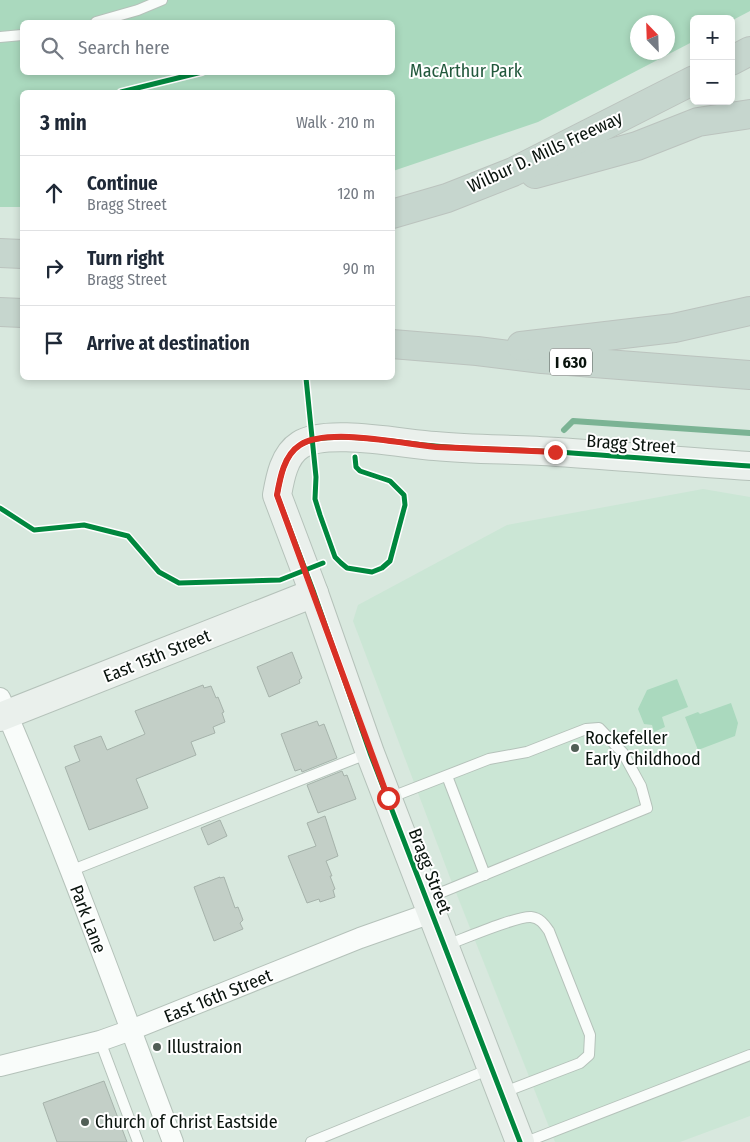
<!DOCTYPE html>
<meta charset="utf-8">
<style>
body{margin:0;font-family:"Fira Sans Condensed",sans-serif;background:#f6f6f7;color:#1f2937}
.controls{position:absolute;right:15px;top:15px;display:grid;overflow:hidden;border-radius:8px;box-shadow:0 2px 8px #0003}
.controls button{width:45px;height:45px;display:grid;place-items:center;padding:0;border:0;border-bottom:1px solid #e0e1e3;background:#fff;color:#1f2937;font:25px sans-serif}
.compass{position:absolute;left:630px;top:15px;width:45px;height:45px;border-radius:50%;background:#fff;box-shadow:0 2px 8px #0003;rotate:337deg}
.stop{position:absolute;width:15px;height:15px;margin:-11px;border:4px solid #d93025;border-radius:50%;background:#fff}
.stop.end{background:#d93025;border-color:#fff;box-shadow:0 1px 5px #0008}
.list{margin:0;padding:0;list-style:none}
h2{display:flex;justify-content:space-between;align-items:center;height:65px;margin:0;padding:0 20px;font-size:21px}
h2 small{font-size:16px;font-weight:400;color:#747a83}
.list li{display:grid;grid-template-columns:32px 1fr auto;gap:15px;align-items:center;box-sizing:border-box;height:75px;padding:0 20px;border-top:1px solid #e0e1e3}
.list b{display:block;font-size:19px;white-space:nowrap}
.list p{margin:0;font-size:16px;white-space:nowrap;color:#747a83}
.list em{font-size:16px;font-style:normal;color:#747a83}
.icon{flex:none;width:28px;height:28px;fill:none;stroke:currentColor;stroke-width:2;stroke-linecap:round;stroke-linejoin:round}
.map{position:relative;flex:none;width:750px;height:1142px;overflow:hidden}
.search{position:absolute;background:#fff;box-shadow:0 2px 8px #0003;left:20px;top:20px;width:375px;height:55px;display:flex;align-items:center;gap:12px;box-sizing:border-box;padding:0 18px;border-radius:8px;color:#747a83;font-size:19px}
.panel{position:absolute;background:#fff;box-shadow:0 2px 8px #0003;left:20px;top:90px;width:375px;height:290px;border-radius:8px}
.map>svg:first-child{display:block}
.built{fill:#cbe6d5}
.green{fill:#aad9be;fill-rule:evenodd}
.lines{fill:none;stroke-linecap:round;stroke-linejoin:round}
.stream{stroke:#7bb394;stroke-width:6}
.building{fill:#c3cfc7;stroke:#a6b3ab}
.lane-casing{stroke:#b5c2ba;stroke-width:12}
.street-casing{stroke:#b5c2ba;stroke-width:22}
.secondary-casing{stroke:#b5c2ba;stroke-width:30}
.highway-casing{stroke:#bbc3be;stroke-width:30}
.lane{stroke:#f9fcfa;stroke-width:10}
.street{stroke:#f9fcfa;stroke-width:20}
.secondary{stroke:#eaf0ec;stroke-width:28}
.highway{stroke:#c6d6ce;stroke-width:28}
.cycleway-casing{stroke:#fff;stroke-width:8}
.cycleway{stroke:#00873e;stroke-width:5}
.route{stroke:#d93025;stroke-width:6}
.poi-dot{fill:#515e56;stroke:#fff;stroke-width:2}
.labels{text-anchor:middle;stroke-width:4;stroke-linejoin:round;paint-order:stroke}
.shield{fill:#fff;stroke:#535a56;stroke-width:1}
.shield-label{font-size:16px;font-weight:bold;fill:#09130d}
.park-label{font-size:18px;fill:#21583c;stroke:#fff}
.street-label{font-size:18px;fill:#09130d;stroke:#fff}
.poi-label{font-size:18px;fill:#09130d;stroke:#fff;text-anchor:start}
</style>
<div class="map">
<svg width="750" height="1142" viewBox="0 0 750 1142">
<rect width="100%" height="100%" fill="#d8e8de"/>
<!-- built -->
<path class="built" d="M703 489 750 497V1116L680 1142H555L449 875 353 621 358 605 507 525Z"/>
<!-- green -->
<g class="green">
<path d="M0 0H750V11L731 21V19H694V41L538 122 393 171 392 92H22V207H0ZM22 22H392V72H22ZM638 22H668V52H638Z"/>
<path d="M677 679 688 707 662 717 665 727 654 732 652 725 644 724 638 709 647 690Z"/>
<path d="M731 703 738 723 735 736 698 750 685 717 698 712 700 714Z"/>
</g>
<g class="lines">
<!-- stream -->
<path class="stream" d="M564 430 573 421 750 433"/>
</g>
<!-- building -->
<g class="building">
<path d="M292 652 302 678 299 680 300 683 269 697 257 667Z"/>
<path d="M203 685 204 688 211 686 216 698 218 697 224 712 222 713 225 722 213 727 215 733 191 742 196 755 136 779 148 808 89 830 65 767 80 761 74 746 101 736 107 750 143 735 145 734 135 711Z"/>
<path d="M317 721 319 726 324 724 337 758 302 772 301 769 295 771 281 734Z"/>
<path d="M342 771 344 776 347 775 356 799 318 813 307 785Z"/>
<path d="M325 816 338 856 326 861 332 876H330L335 889 333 890 335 897 320 902 319 899 307 903 288 856 316 846 307 823Z"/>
<path d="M220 820 227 836 208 845 201 828Z"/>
<path d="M220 877V878L224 877 235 908 238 907 243 920 240 923 243 929 214 941 194 887Z"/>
<path d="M104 1081 127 1142H57L43 1103Z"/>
</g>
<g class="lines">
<!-- lane casing -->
<g class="lane-casing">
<g id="lane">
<path d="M96 22 138 10 162 0"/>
<path d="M0 37 22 35"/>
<path d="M447 776 485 875"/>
<path d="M389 798 489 759 527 752 586 729 599 728 623 753 641 786 647 808 445 891 426 897"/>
<path d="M70 871 369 753"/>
<path d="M444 946C461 940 516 916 531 917 540 918 544 924 549 931L590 1035 589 1055 580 1063 502 1093"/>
<path d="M100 1041 138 1142"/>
<path d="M311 1142 490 1069"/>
<path d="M526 1142 750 1055"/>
</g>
</g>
<!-- street casing -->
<g class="street-casing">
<g id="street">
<path d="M0 698C63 843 117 994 173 1142"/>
<path d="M0 1066 100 1041 131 1030 360 938 431 913"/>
</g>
</g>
<!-- secondary casing -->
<g class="secondary-casing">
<g id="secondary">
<path d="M0 717 314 593"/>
<path d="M520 1142 370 753 314 593 277 495C280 478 284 455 300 445 326 428 403 444 435 446 475 450 516 449 557 452 621 456 686 462 750 466"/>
</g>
</g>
<!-- highway casing -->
<g class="highway-casing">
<g id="highway">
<path d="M731 61 750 51"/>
<path d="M535 174 637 146 698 122 750 114"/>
<path d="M392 214 447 198 513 172 694 80"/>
<path d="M0 253 22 254"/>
<path d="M0 312 22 313"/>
<path d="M392 344 477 351 542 359 750 375"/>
<path d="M521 346 674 328 750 311"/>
</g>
</g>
<!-- lane -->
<use href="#lane" class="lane"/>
<!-- street -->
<use href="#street" class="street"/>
<!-- secondary -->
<use href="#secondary" class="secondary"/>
<!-- highway -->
<use href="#highway" class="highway"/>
<!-- cycleway casing -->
<g class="cycleway-casing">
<g id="cycleway">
<path d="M121 92 202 72"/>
<path d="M306 378 316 477 315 499 320 515 335 557 341 563 347 568 372 572 382 568 390 561 405 505 404 495 390 481 360 471 356 467 355 457"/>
<path d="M0 508 34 530 84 525 128 536 159 572 179 583 280 580 323 563"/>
<path d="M520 1142 370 753 314 593 277 495C280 478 284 455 300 445 326 428 403 444 435 446 475 450 516 449 557 452 621 456 686 462 750 466"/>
</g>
</g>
<!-- cycleway -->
<use href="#cycleway" class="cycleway"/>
</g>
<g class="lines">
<!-- route -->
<path class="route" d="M388 798 277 495C280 478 284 455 300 445 328 427 403 444 436 447 476 449 515 450 555 452"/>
</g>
<!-- markers -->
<g class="poi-dot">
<circle cx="575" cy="748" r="5"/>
<circle cx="157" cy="1047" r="5"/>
<circle cx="85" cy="1122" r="5"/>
</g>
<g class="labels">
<!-- shield labels -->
<rect class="shield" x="550" y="348.5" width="42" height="27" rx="4"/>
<g class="shield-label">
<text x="571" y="368">I 630</text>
</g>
<!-- park labels -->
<g class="park-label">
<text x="466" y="77">MacArthur Park</text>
</g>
<!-- street labels -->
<g class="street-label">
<text transform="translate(545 152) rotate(-25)" y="6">Wilbur D. Mills Freeway</text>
<text transform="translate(631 444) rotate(4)" y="6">Bragg Street</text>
<text transform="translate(157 656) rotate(-22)" y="6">East 15th Street</text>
<text transform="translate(430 871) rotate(69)" y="6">Bragg Street</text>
<text transform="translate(88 919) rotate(69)" y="6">Park Lane</text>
<text transform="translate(218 996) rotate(-22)" y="6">East 16th Street</text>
</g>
<!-- poi labels -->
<g class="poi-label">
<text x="585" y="744">Rockefeller<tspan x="585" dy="21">Early Childhood</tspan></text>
<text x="167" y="1053">Illustraion</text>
<text x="95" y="1128">Church of Christ Eastside</text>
</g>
</g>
</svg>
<div class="controls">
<button>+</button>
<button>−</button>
</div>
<svg class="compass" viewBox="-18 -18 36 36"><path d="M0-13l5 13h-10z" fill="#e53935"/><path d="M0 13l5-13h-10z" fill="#747a83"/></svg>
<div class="stop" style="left:388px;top:798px"></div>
<div class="stop end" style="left:555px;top:452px"></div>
<div class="search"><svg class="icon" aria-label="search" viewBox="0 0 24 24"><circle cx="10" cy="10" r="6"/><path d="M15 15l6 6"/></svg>Search here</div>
<section class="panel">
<h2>3 min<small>Walk · 210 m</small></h2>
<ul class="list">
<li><svg class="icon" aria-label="ahead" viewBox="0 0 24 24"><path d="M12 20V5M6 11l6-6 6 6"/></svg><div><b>Continue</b><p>Bragg Street</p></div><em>120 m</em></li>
<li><svg class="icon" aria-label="right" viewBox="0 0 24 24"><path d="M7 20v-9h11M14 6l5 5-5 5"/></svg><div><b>Turn right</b><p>Bragg Street</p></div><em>90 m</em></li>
<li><svg class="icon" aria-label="arrive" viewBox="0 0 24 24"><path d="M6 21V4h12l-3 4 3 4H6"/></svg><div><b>Arrive at destination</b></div></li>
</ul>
</section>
</div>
